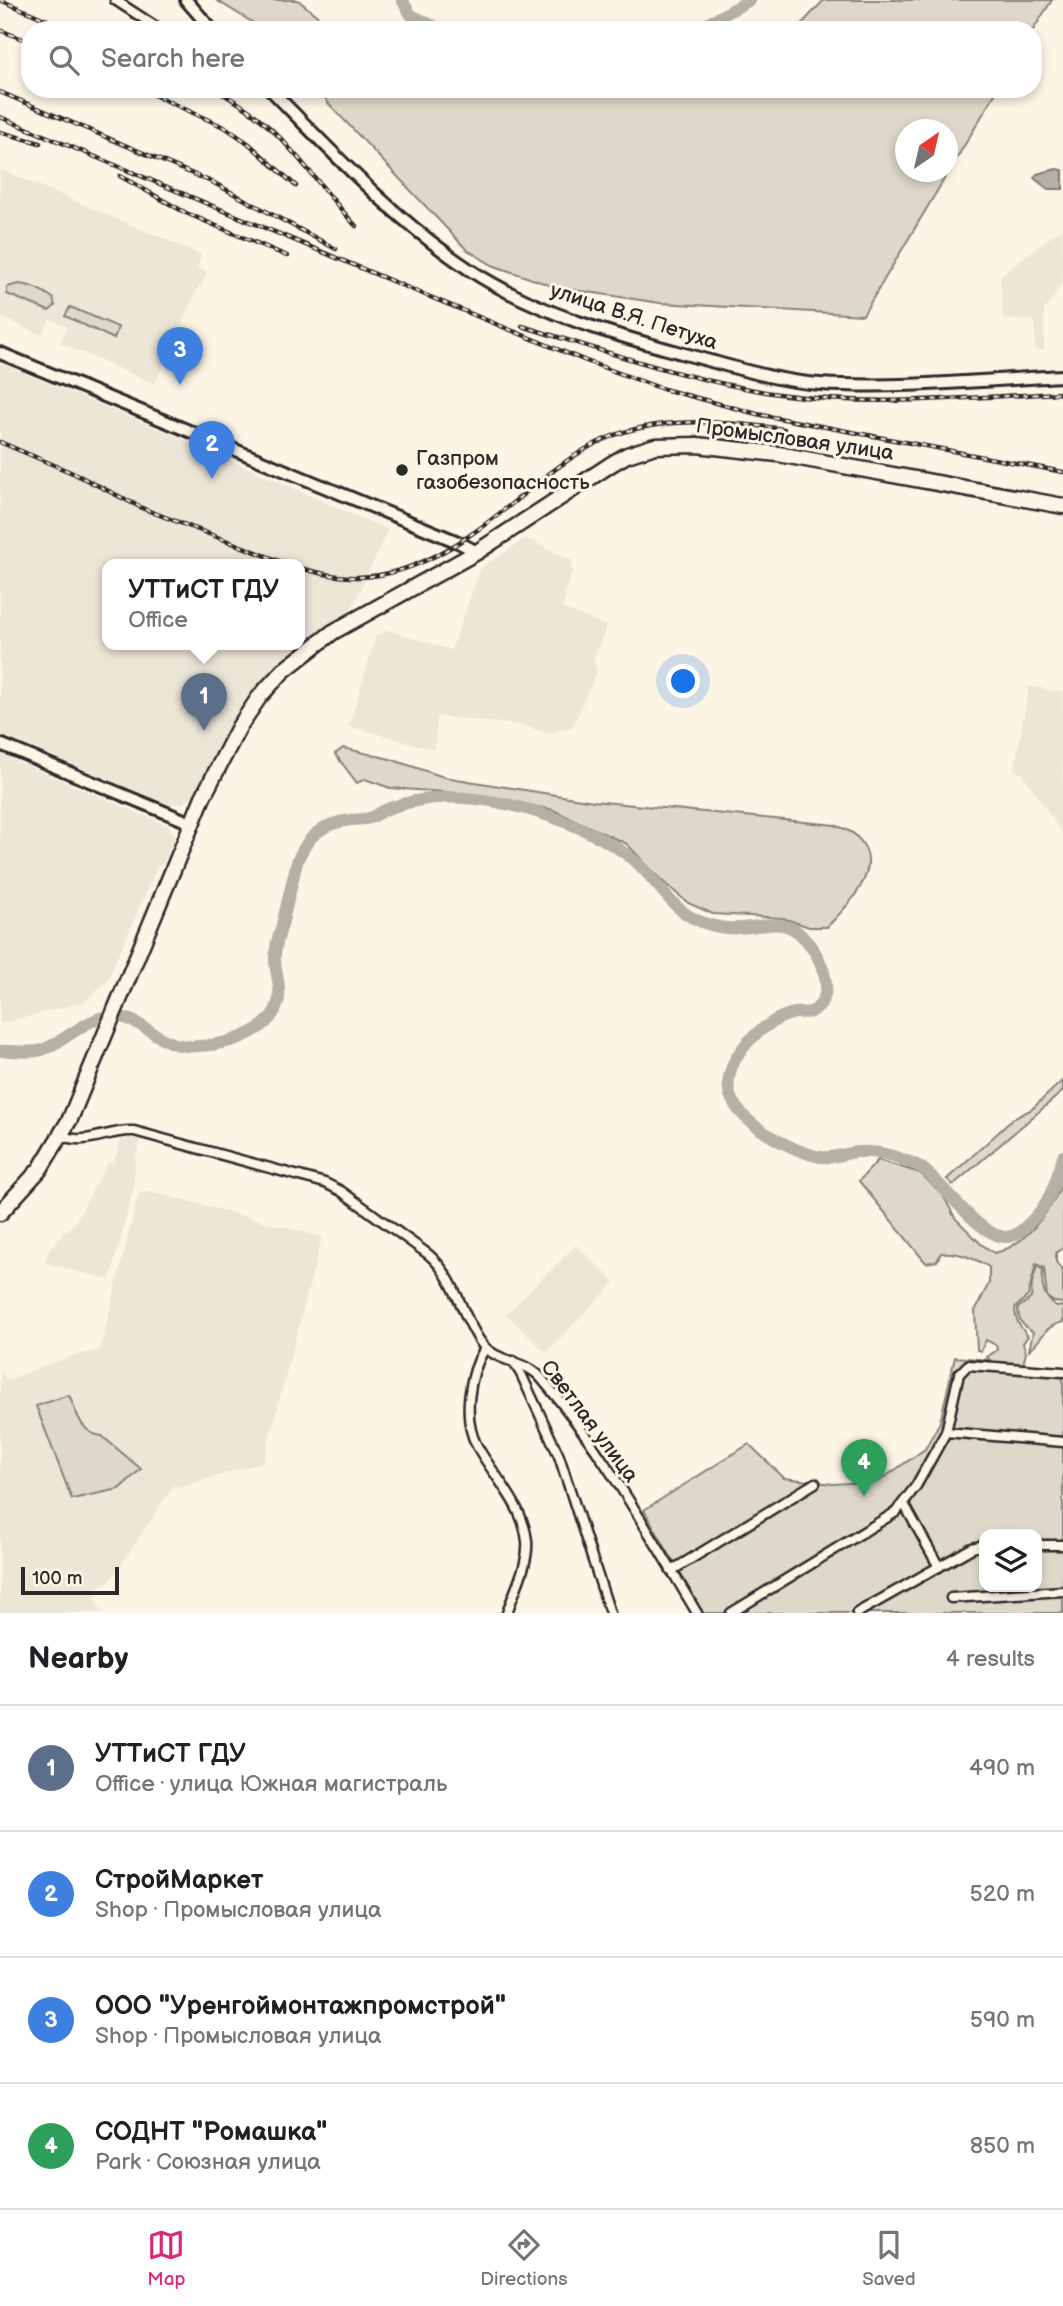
<!DOCTYPE html>
<meta charset="utf-8">
<style>
body{margin:0;font-family:"Balsamiq Sans",sans-serif;background:#f6f6f6;color:#202124}
.controls{position:absolute;right:21px;bottom:21px;display:grid;overflow:hidden;border-radius:14px;box-shadow:0 4px 10px #0003}
.controls button{width:63px;height:63px;display:grid;place-items:center;padding:0;border:0;border-bottom:2px solid #e0e0e0;background:#fff;color:#202124;font:35px sans-serif}
.compass{position:absolute;left:895px;top:119px;width:63px;height:63px;border-radius:50%;background:#fff;box-shadow:0 4px 10px #0003;rotate:34deg}
.scale{position:absolute;left:21px;bottom:18px;width:98px;box-sizing:border-box;padding-left:7px;border:4px solid #2b2b2b;border-top:0;font-size:19px;line-height:24px;white-space:nowrap;color:#2b2b2b;-webkit-text-stroke:5px #fcf5e5;paint-order:stroke}
.you{position:absolute;left:684px;top:682px;width:24px;height:24px;margin:-18px;border:5px solid #fff;border-radius:50%;background:#1a73e8;box-shadow:0 0 0 10px #1a73e833}
.badge{display:grid;place-items:center;width:46px;height:46px;border-radius:50%;background:#db2777;color:#fff;font-size:23px;font-weight:700}
.pin{position:absolute;translate:-50% -58px;filter:drop-shadow(0 2px 4px #0008)}
.pin::after{content:'';position:absolute;top:37px;width:24px;height:21px;background:inherit;clip-path:polygon(0 0,100% 0,50% 100%)}
.popup{position:absolute;left:102px;top:559px;width:203px;height:91px;box-sizing:border-box;display:grid;place-content:center;border-radius:14px;background:#fff;filter:drop-shadow(0 2px 5px #0005);font-size:23px;white-space:nowrap;color:#757577}
.popup b{font-size:26px;color:#202124}
.popup::after{content:'';position:absolute;left:50%;top:100%;margin-left:-14px;border:14px solid transparent;border-top-color:#fff}
.list{margin:0;padding:0;list-style:none}
h2{display:flex;justify-content:space-between;align-items:center;height:91px;margin:0;padding:0 28px;font-size:30px}
h2 small{font-size:23px;font-weight:400;color:#757577}
.list li{display:grid;grid-template-columns:46px 1fr auto;gap:21px;align-items:center;box-sizing:border-box;height:126px;padding:0 28px;border-top:2px solid #e0e0e0}
.list b{display:block;font-size:26px;white-space:nowrap}
.list p{margin:0;font-size:23px;white-space:nowrap;color:#757577}
.list em{font-size:23px;font-style:normal;color:#757577}
.icon{flex:none;width:38px;height:38px;fill:none;stroke:currentColor;stroke-width:2;stroke-linecap:round;stroke-linejoin:round}
.map{position:relative;flex:none;width:1063px;height:1613px;overflow:hidden}
.search{position:absolute;background:#fff;box-shadow:0 4px 10px #0003;left:21px;right:21px;top:21px;height:77px;display:flex;align-items:center;gap:18px;box-sizing:border-box;padding:0 24px;border-radius:28px;color:#757577;font-size:26px}
.sheet{height:595px;background:#fff}
nav{display:flex;justify-content:space-around;align-items:center;box-sizing:border-box;height:98px;border-top:2px solid #e0e0e0;background:#fff;font-size:19px;color:#757577}
nav a{display:grid;justify-items:center;gap:4px}
nav .on{color:#db2777}
.map>svg:first-child{display:block}
.built{fill:#ece6d7;fill-rule:evenodd}
.green{fill:#ded8ca;stroke:#84827a;stroke-width:2;fill-rule:evenodd}
.water{fill:#b4b0a5;stroke:#7d7b74;stroke-width:2}
.lines{fill:none;stroke-linecap:round;stroke-linejoin:round}
.river{stroke:#b4b0a5;stroke-width:12}
.street-casing{stroke:#2b2b2b;stroke-width:13}
.secondary-casing{stroke:#2b2b2b;stroke-width:16}
.highway-casing{stroke:#2b2b2b;stroke-width:19}
.street{stroke:#fcf5e5;stroke-width:8}
.secondary{stroke:#fcf5e5;stroke-width:10}
.highway{stroke:#fcf5e5;stroke-width:14}
.rail-casing{stroke:#2b2b2b;stroke-width:4.5}
.rail{stroke:#fcf5e5;stroke-width:2;stroke-dasharray:5;stroke-linecap:butt}
.poi-dot{fill:#2b2b2b;stroke:#fcf5e5;stroke-width:2.5}
.labels{text-anchor:middle;stroke-width:6;stroke-linejoin:round;paint-order:stroke}
.street-label{font-size:21px;fill:#2b2b2b;stroke:#fcf5e5}
.poi-label{font-size:21px;fill:#2b2b2b;stroke:#fcf5e5;text-anchor:start}
</style>
<div class="map">
<svg width="1063" height="1613" viewBox="0 0 1063 1613">
<rect width="100%" height="100%" fill="#fcf5e5"/>
<filter id="ink" filterUnits="userSpaceOnUse"><feTurbulence type="fractalNoise" baseFrequency=".0143" numOctaves="2"/><feDisplacementMap in="SourceGraphic" scale="14" xChannelSelector="R" yChannelSelector="G"/><feConvolveMatrix kernelMatrix="1 2 1 2 8 2 1 2 1" color-interpolation-filters="sRGB"/></filter>
<g filter="url(#ink)">
<!-- built -->
<g class="built">
<path d="M0 169 202 255 197 268 207 272 201 286 199 285 155 384 60 343 67 327 50 319 42 335 0 317Z"/>
<path d="M1063 227V282L1044 311V350H1035V321L1003 319 1000 276Z"/>
<path d="M0 363 190 442 388 530 349 615 297 651 200 790 194 796 181 804H168L0 734ZM108 565H300V645H108Z"/>
<path d="M526 538 573 561 570 569 573 570 564 594 566 596 562 608 607 626 593 659 597 670 573 726 548 734 526 726 437 716 435 750 349 726 376 636 387 630 451 650 481 568Z"/>
<path d="M1029 686 1063 692V835L1022 773 1014 771Z"/>
<path d="M0 754 169 826 175 836 164 863 157 867 107 981 84 1002 0 1024Z"/>
<path d="M122 1136 141 1140 135 1160 134 1187 110 1280 45 1263 49 1249 76 1221 108 1162 114 1163Z"/>
<path d="M150 1191 322 1237 263 1462 178 1488 174 1485 110 1581 95 1588 98 1596 95 1597 102 1613H0V1371L7 1380 68 1357 100 1350 138 1196 143 1192Z"/>
<path d="M576 1245 615 1282 546 1353 506 1314Z"/>
</g>
<!-- green -->
<g class="green">
<path d="M216 0H298L334 30H265Z"/>
<path d="M824 0H1052L1033 30H796Z"/>
<path d="M320 89H998L863 315 660 303 555 287 492 265 466 249 328 103ZM906 130H948V172H906Z"/>
<path d="M19 284C32 285 42 290 53 298L55 306 49 311 7 294V287Z"/>
<path d="M70 307 118 327 114 339 65 316Z"/>
<path d="M343 748 390 759 444 777 593 801 835 825C841 828 850 830 855 835 889 865 849 904 827 927H809L783 918 713 914 688 903 661 880 627 844 553 810 470 794 390 788 365 779 357 783 335 754Z"/>
<path d="M1063 1080V1091L953 1185 947 1179 1013 1119 1032 1109Z"/>
<path d="M878 1160 920 1173 943 1195 955 1218 981 1244 994 1253C1024 1248 1055 1206 1063 1179V1248L1056 1253V1262L1063 1271V1303L1054 1302 1047 1297 1044 1268 1036 1264 1028 1296 1015 1308C1015 1320 1020 1327 1028 1336L1023 1343 1026 1353 1023 1364 1063 1368V1613H703L644 1510 749 1444 784 1478 833 1484 879 1481 925 1449 940 1422 955 1357 990 1360 987 1357 997 1350 996 1345 986 1340 981 1351 977 1350 975 1311 989 1283V1267C976 1259 957 1251 941 1253L937 1261 926 1263 859 1181ZM984 1534H1037V1587H984Z"/>
<path d="M1037 1266 1043 1270C1041 1287 1043 1295 1056 1307L1063 1306V1322C1042 1327 1044 1339 1029 1350L1033 1332C1022 1325 1018 1321 1018 1308L1031 1298 1032 1283Z"/>
<path d="M69 1395C77 1413 81 1434 102 1436L141 1469 119 1489 72 1499 36 1406Z"/>
</g>
<!-- water -->
<path class="water" d="M1056 169 1063 170V189H1048L1034 178 1037 174Z"/>
<g class="lines">
<!-- river -->
<g class="river">
<path d="M402 0 411 15 442 30"/>
<path d="M696 30 750 0"/>
<path d="M0 1051C14 1050 28 1054 42 1050 66 1042 88 1015 114 1016 142 1018 159 1045 187 1046 218 1048 274 1035 279 998 281 984 274 970 275 956 275 946 279 935 282 925 287 904 292 883 297 862 307 836 323 823 351 820 357 819 363 820 369 818 375 817 380 812 385 810 396 805 410 802 421 800 483 788 587 821 635 861 656 879 670 908 697 920 710 926 724 929 738 928 761 928 783 916 802 936 818 952 837 986 818 1007 811 1015 803 1012 795 1013 764 1019 723 1058 729 1091 735 1122 793 1152 821 1157 833 1159 845 1153 857 1152 869 1151 882 1153 893 1156 902 1159 914 1163 922 1168 944 1184 979 1237 1006 1237 1015 1237 1021 1231 1027 1225 1049 1206 1056 1183 1063 1156"/>
</g>
<!-- street casing -->
<g class="street-casing">
<g id="street">
<path d="M115 0 161 30"/>
<path d="M61 1135C85 1147 109 1129 134 1131L325 1183 341 1191 428 1254C456 1277 461 1316 482 1344 497 1363 526 1360 541 1378 602 1450 649 1533 697 1613"/>
<path d="M485 1348C469 1374 462 1418 477 1446 494 1477 523 1504 527 1541 529 1564 514 1591 507 1613"/>
<path d="M513 1361 521 1374 559 1456 610 1613"/>
<path d="M946 1432 959 1374 968 1365 1063 1372"/>
<path d="M904 1504 939 1567"/>
<path d="M1037 1545H1063"/>
<path d="M671 1571 815 1483"/>
<path d="M951 1598 1063 1591"/>
<path d="M731 1613 896 1512 916 1486 946 1432 1063 1442"/>
<path d="M857 1613 972 1548 984 1545"/>
</g>
</g>
<!-- secondary casing -->
<g class="secondary-casing">
<g id="secondary">
<path d="M186 0 212 30"/>
<path d="M270 89C333 153 395 220 470 270 539 315 618 336 696 357 737 368 777 381 820 384 900 389 983 380 1063 376"/>
<path d="M0 353 458 542 477 552"/>
<path d="M0 744 191 823"/>
</g>
</g>
<!-- highway casing -->
<g class="highway-casing">
<path id="highway" d="M0 1213 40 1169 70 1119 203 797 239 727 260 696 283 671 333 632 477 552 613 463 627 455 655 446 697 445 778 454 1063 506"/>
</g>
<!-- street -->
<use href="#street" class="street"/>
<!-- secondary -->
<use href="#secondary" class="secondary"/>
<!-- highway -->
<use href="#highway" class="highway"/>
<!-- rail casing -->
<g class="rail-casing">
<g id="rail">
<path d="M0 0 71 30"/>
<path d="M0 30 30 42"/>
<path d="M141 89 226 128 248 143 296 186"/>
<path d="M212 89C277 117 309 176 356 226"/>
<path d="M0 92 214 183 336 249"/>
<path d="M0 117 418 292 586 361 660 388 757 414 1063 472"/>
<path d="M0 132 40 143"/>
<path d="M120 176 186 213 287 256"/>
<path d="M522 326C608 352 696 383 786 395 877 407 971 397 1063 393"/>
<path d="M0 442 75 474 144 509 290 565"/>
<path d="M300 568C319 573 339 578 358 577 424 576 481 529 530 489 556 468 583 447 615 435 668 416 729 422 784 429"/>
</g>
</g>
<!-- rail -->
<use href="#rail" class="rail"/>
</g>
</g>
<!-- markers -->
<circle class="poi-dot" cx="402" cy="470" r="7"/>
<g class="labels">
<!-- street labels -->
<g class="street-label">
<text transform="translate(634 316) rotate(18)" y="7">улица В.Я. Петуха</text>
<text transform="translate(795 439) rotate(8)" y="7">Промысловая улица</text>
<text transform="translate(590 1421) rotate(53)" y="7">Светлая улица</text>
</g>
<!-- poi labels -->
<g class="poi-label">
<text x="416" y="465">Газпром<tspan x="416" dy="24">газобезопасность</tspan></text>
</g>
</g>
</svg>
<div class="controls">
<button><svg class="icon" aria-label="layers" viewBox="0 0 24 24"><path d="M12 4l9 5-9 5-9-5zM3 14l9 5 9-5"/></svg></button>
</div>
<svg class="compass" viewBox="-18 -18 36 36"><path d="M0-13l5 13h-10z" fill="#e53935"/><path d="M0 13l5-13h-10z" fill="#757577"/></svg>
<div class="scale">100 m</div>
<div class="you"></div>
<div class="pin badge" style="left:204px;top:731px;background:#5c6f8a">1</div>
<div class="popup"><b>УТТиСТ ГДУ</b>Office</div>
<div class="pin badge" style="left:212px;top:479px;background:#3f7fe0">2</div>
<div class="pin badge" style="left:180px;top:385px;background:#3f7fe0">3</div>
<div class="pin badge" style="left:864px;top:1497px;background:#2e9e5b">4</div>
<div class="search"><svg class="icon" aria-label="search" viewBox="0 0 24 24"><circle cx="10" cy="10" r="6"/><path d="M15 15l6 6"/></svg>Search here</div>
</div>
<section class="sheet">
<h2>Nearby<small>4 results</small></h2>
<ul class="list">
<li><span class="badge" style="background:#5c6f8a">1</span><div><b>УТТиСТ ГДУ</b><p>Office · улица Южная магистраль</p></div><em>490 m</em></li>
<li><span class="badge" style="background:#3f7fe0">2</span><div><b>СтройМаркет</b><p>Shop · Промысловая улица</p></div><em>520 m</em></li>
<li><span class="badge" style="background:#3f7fe0">3</span><div><b>ООО &quot;Уренгоймонтажпромстрой&quot;</b><p>Shop · Промысловая улица</p></div><em>590 m</em></li>
<li><span class="badge" style="background:#2e9e5b">4</span><div><b>СОДНТ &quot;Ромашка&quot;</b><p>Park · Союзная улица</p></div><em>850 m</em></li>
</ul>
</section>
<nav>
<a class="on"><svg class="icon" aria-label="map" viewBox="0 0 24 24"><path d="M3 6l6-2 6 2 6-2v14l-6 2-6-2-6 2zM9 4v14M15 6v14"/></svg>Map</a>
<a><svg class="icon" aria-label="directions" viewBox="0 0 24 24"><path d="M12 3l9 9-9 9-9-9zM9 14v-3h6M13 9l2 2-2 2"/></svg>Directions</a>
<a><svg class="icon" aria-label="saved" viewBox="0 0 24 24"><path d="M7 4h10v16l-5-4-5 4z"/></svg>Saved</a>
</nav>
